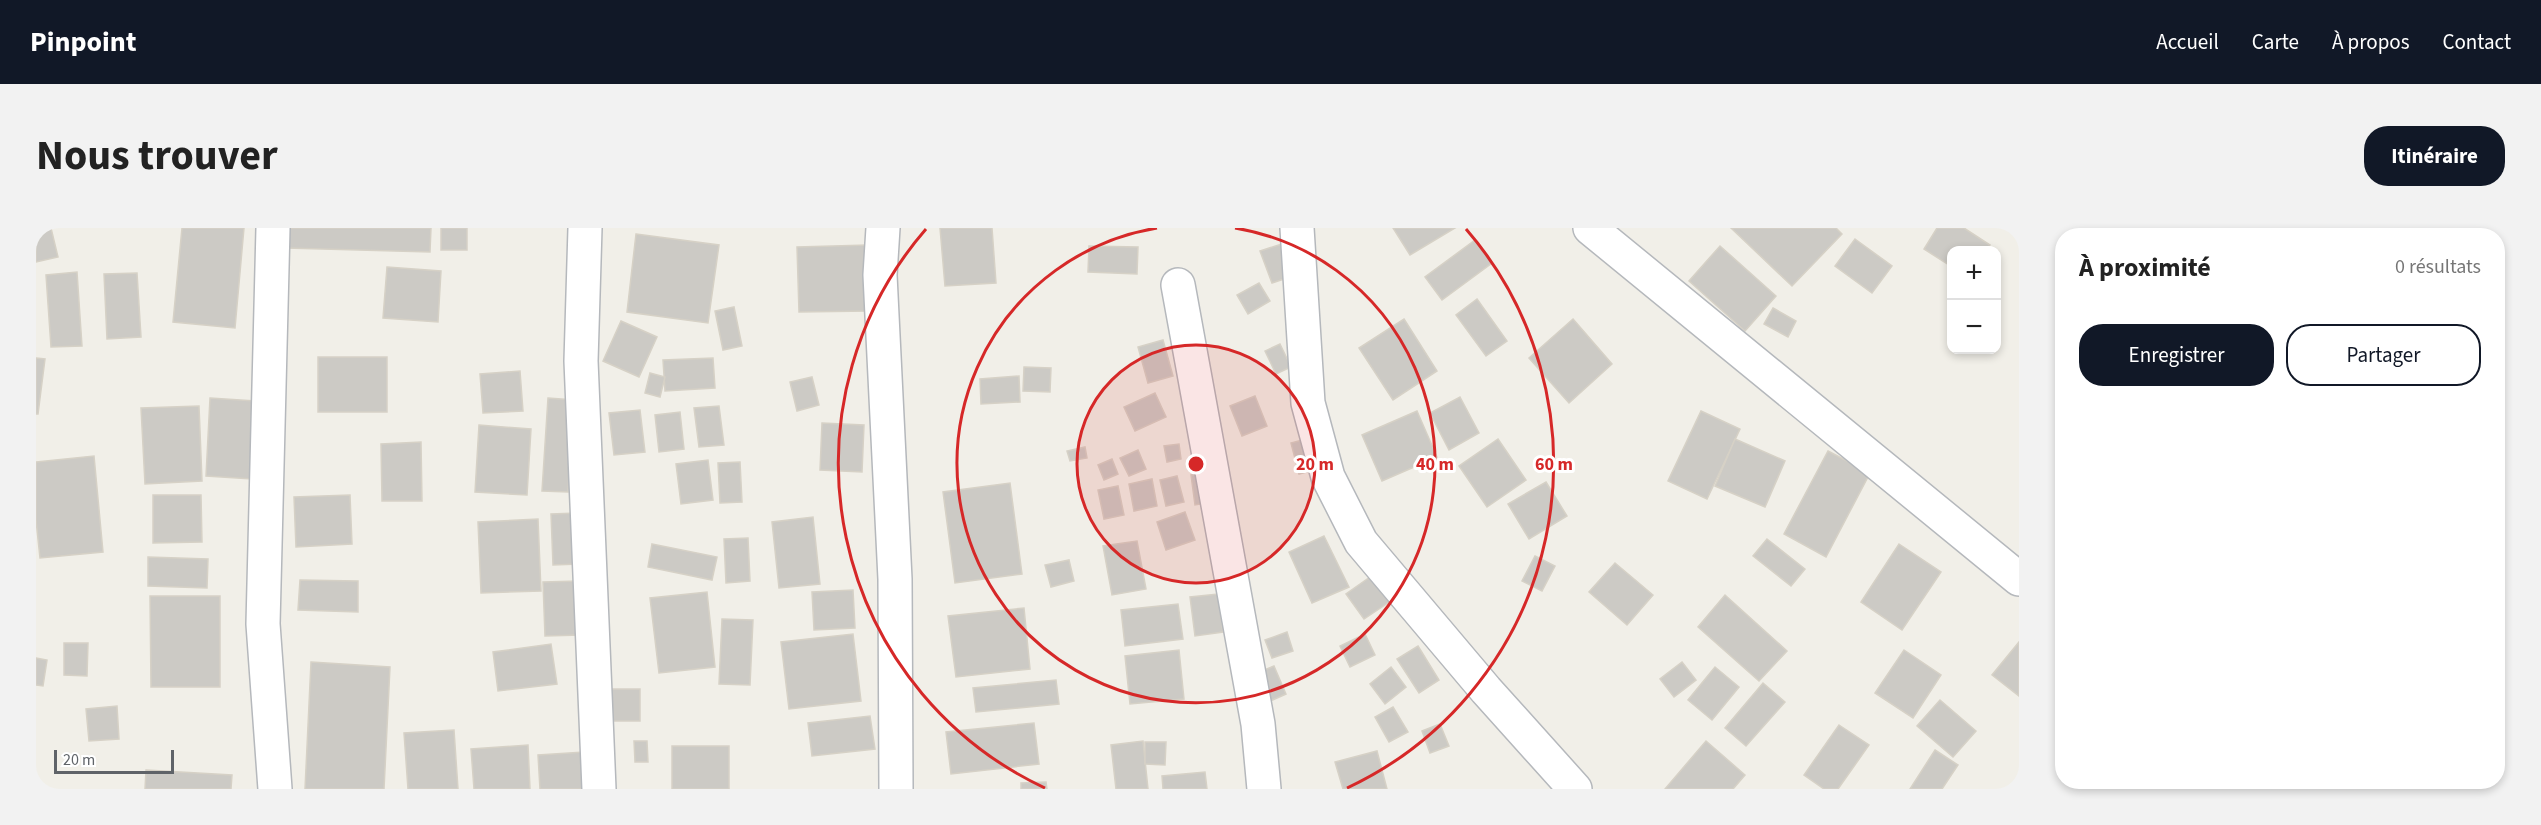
<!DOCTYPE html>
<html lang="fr">
<meta charset="utf-8">
<style>
body{margin:0;font-family:"Source Sans 3",sans-serif;background:#f2f2f2;color:#222}
.controls{position:absolute;right:18px;top:18px;display:grid;overflow:hidden;border-radius:12px;box-shadow:0 3px 9px #0003}
.controls button{width:54px;height:54px;display:grid;place-items:center;padding:0;border:0;border-bottom:2px solid #e0e0e0;background:#fff;color:#222;font:30px sans-serif}
.scale{position:absolute;left:18px;bottom:15px;width:120px;box-sizing:border-box;padding-left:6px;border:3px solid #5f6368;border-top:0;font-size:16px;line-height:21px;white-space:nowrap;color:#5f6368;-webkit-text-stroke:4px #fff;paint-order:stroke}
.list{margin:0;padding:0;list-style:none}
h2{display:flex;justify-content:space-between;align-items:center;height:78px;margin:0;padding:0 24px;font-size:26px}
h2 small{font-size:20px;font-weight:400;color:#767676}
.actions{display:flex;gap:12px;padding:18px 24px}
.actions a{flex:1;padding:14px 0;border:2px solid #111827;border-radius:24px;text-align:center;font-size:21px;color:#111827}
.actions .main{background:#111827;color:#fff}
.map{position:relative;flex:none;width:1983px;height:561px;overflow:hidden;border-radius:24px}
header{display:flex;align-items:center;gap:36px;box-sizing:border-box;height:84px;padding:0 30px;background:#111827;color:#fff}
header strong{font-size:28px}
nav{display:flex;gap:33px;margin-inline-start:auto;font-size:21px}
.intro{display:flex;align-items:center;justify-content:space-between;box-sizing:border-box;height:144px;padding:0 36px}
h1{margin:0;font-size:42px}
.button{padding:15px 27px;border-radius:24px;background:#111827;color:#fff;font-size:21px;font-weight:700}
main{display:flex;gap:36px;padding:0 36px}
aside{flex:1;background:#fff;border-radius:24px;box-shadow:0 3px 9px #0003}
.map>svg:first-child{display:block}
.building{fill:#cccac5;stroke:#d6d1c6;stroke-width:1.5}
.lines{fill:none;stroke-linecap:round;stroke-linejoin:round}
.street-casing{stroke:#b5b8bc;stroke-width:36}
.street{stroke:#fff;stroke-width:33}
.ring{fill:none;stroke:#d62828;stroke-width:3}
.centre{fill:#d62828;stroke:#fff;stroke-width:3}
.ring-label{font-size:18px;text-anchor:middle;font-weight:bold;fill:#d62828;stroke:#fff;stroke-width:6;stroke-linejoin:round;paint-order:stroke}
</style>
<header>
<strong>Pinpoint</strong>
<nav><a>Accueil</a><a>Carte</a><a>À propos</a><a>Contact</a></nav>
</header>
<div class="intro"><h1>Nous trouver</h1><a class="button">Itinéraire</a></div>
<main>
<div class="map">
<svg width="1983" height="561" viewBox="0 0 1983 561">
<rect width="100%" height="100%" fill="#f1efe8"/>
<!-- building -->
<g class="building">
<path d="M0 0H15L22 29 0 34Z"/>
<path d="M146 0H208L199 100 137 94Z"/>
<path d="M251 0H395L394 24 250 20Z"/>
<rect x="405" y="0" width="26" height="22"/>
<path d="M904 0H956L960 55 909 58Z"/>
<path d="M1357 0H1419L1374 27Z"/>
<path d="M1695 0H1800L1806 6 1756 58Z"/>
<path d="M1901 0H1928L1954 17 1950 22H1916V39L1888 21Z"/>
<path d="M600 6 683 17 672 95 591 84Z"/>
<path d="M1819 11 1856 38 1836 65 1799 38Z"/>
<path d="M1439 12 1456 35 1406 72 1389 49Z"/>
<path d="M1249 15 1260 47 1236 55 1224 23Z"/>
<path d="M832 17 833 83 763 84 761 19Z"/>
<path d="M1053 18 1102 19 1101 46 1052 44Z"/>
<path d="M1684 18 1740 68 1709 103 1653 53Z"/>
<path d="M351 39 405 43 402 94 347 90Z"/>
<path d="M41 44 46 118 15 119 10 47Z"/>
<path d="M101 45 105 109 71 111 68 46Z"/>
<path d="M1223 55 1234 73 1212 86 1201 67Z"/>
<path d="M1441 71 1471 113 1450 128 1420 87Z"/>
<path d="M698 79 706 118 687 122 679 83Z"/>
<path d="M1737 80 1760 93 1752 109 1728 96Z"/>
<path d="M1368 91 1401 143 1357 172 1323 120Z"/>
<path d="M1537 91 1576 136 1533 175 1493 130Z"/>
<path d="M585 93 621 109 603 149 567 133Z"/>
<path d="M1127 112 1137 148 1112 155 1102 119Z"/>
<path d="M1244 116 1255 139 1240 146 1229 123Z"/>
<rect x="282" y="129" width="69" height="55"/>
<path d="M0 130 9 131 2 186H0Z"/>
<path d="M677 130 679 160 629 163 627 132Z"/>
<path d="M988 139 1015 140 1014 164 987 163Z"/>
<path d="M484 143 487 183 447 185 444 146Z"/>
<path d="M614 145 629 149 624 169 609 165Z"/>
<path d="M983 148 984 174 945 176 944 151Z"/>
<path d="M776 149 783 177 761 183 754 154Z"/>
<path d="M1119 165 1130 189 1099 203 1088 179Z"/>
<path d="M1219 168 1231 198 1206 208 1194 178Z"/>
<path d="M1424 169 1443 205 1413 222 1394 185Z"/>
<path d="M174 170 220 173 216 251 170 248Z"/>
<path d="M512 170 538 172 532 264 506 263Z"/>
<path d="M163 178 166 253 109 256 105 180Z"/>
<path d="M683 178 688 217 663 219 658 180Z"/>
<path d="M604 182 609 224 578 227 573 185Z"/>
<path d="M1381 183 1401 229 1346 253 1326 207Z"/>
<path d="M1665 183 1704 201 1671 271 1632 253Z"/>
<path d="M644 184 648 221 623 224 619 187Z"/>
<path d="M786 195 828 197 826 244 784 242Z"/>
<path d="M443 197 495 201 491 267 439 264Z"/>
<path d="M1274 210 1282 241 1263 246 1255 215Z"/>
<path d="M1462 211 1490 252 1451 279 1423 238Z"/>
<path d="M1699 211 1749 233 1729 279 1679 258Z"/>
<path d="M385 214 386 273H346L345 216Z"/>
<path d="M1143 216 1145 231 1131 234 1128 218Z"/>
<path d="M1049 219 1051 230 1034 233 1031 223Z"/>
<path d="M1102 222 1110 241 1093 248 1084 230Z"/>
<path d="M1792 223 1834 245 1790 329 1748 306Z"/>
<path d="M58 228 67 324 4 330 0 292V234Z"/>
<path d="M1076 231 1082 246 1068 252 1062 237Z"/>
<path d="M672 232 677 272 645 276 640 236Z"/>
<path d="M704 234 706 274 684 275 682 235Z"/>
<path d="M1168 245 1171 275 1159 277 1155 247Z"/>
<path d="M1141 248 1148 274 1130 278 1124 252Z"/>
<path d="M1116 251 1121 278 1098 283 1093 256Z"/>
<path d="M1510 254 1531 288 1493 311 1472 276Z"/>
<path d="M974 255 986 346 919 355 907 264Z"/>
<path d="M1082 258 1088 287 1068 291 1062 262Z"/>
<path d="M117 267H165L166 314 117 315Z"/>
<path d="M314 267 316 316 260 319 258 269Z"/>
<path d="M1149 284 1159 312 1130 322 1121 294Z"/>
<path d="M541 285 543 336 517 337 515 286Z"/>
<path d="M777 289 784 356 743 360 736 294Z"/>
<path d="M502 291 505 363 445 365 442 294Z"/>
<path d="M1288 308 1313 359 1276 375 1253 324Z"/>
<path d="M712 310 714 353 690 355 688 311Z"/>
<path d="M1731 311 1769 341 1755 358 1717 328Z"/>
<path d="M1101 313 1110 361 1076 367 1067 318Z"/>
<path d="M616 316 681 329 676 352 612 339Z"/>
<path d="M1863 316 1905 344 1866 402 1825 374Z"/>
<path d="M1499 328 1519 338 1506 363 1486 353Z"/>
<path d="M112 329 172 331 171 360 112 358Z"/>
<path d="M1033 332 1038 353 1015 359 1009 337Z"/>
<path d="M1579 335 1617 367 1591 397 1553 364Z"/>
<path d="M1344 342 1362 368 1328 391 1310 366Z"/>
<path d="M264 352 322 353V384L262 382Z"/>
<path d="M543 353 545 407 509 408 507 354Z"/>
<path d="M817 362 819 400 778 402 776 364Z"/>
<path d="M671 364 679 439 623 445 614 370Z"/>
<path d="M1182 366 1187 404 1159 408 1154 369Z"/>
<path d="M1689 367 1751 423 1723 453 1662 399Z"/>
<path d="M114 368H184V459H115Z"/>
<path d="M1142 376 1147 411 1089 418 1085 382Z"/>
<path d="M988 380 994 441 920 449 912 388Z"/>
<path d="M686 391 717 392 714 457 683 456Z"/>
<path d="M1251 404 1257 423 1236 430 1229 412Z"/>
<path d="M817 406 825 473 753 481 745 414Z"/>
<path d="M1329 406 1339 427 1314 439 1304 418Z"/>
<path d="M1983 414V468L1956 447Z"/>
<path d="M28 415H52L51 448 28 447Z"/>
<path d="M515 416 521 456 462 463 457 424Z"/>
<path d="M1382 418 1403 452 1383 465 1361 431Z"/>
<path d="M1143 422 1148 471 1094 476 1089 428Z"/>
<path d="M1868 422 1905 447 1877 490 1839 465Z"/>
<path d="M0 430 11 432 7 458 0 457Z"/>
<path d="M275 434 354 439 348 561H269Z"/>
<path d="M1646 434 1660 452 1638 469 1624 451Z"/>
<path d="M1238 438 1250 466 1232 474 1219 446Z"/>
<path d="M1355 439 1370 459 1349 476 1334 456Z"/>
<path d="M1679 439 1703 459 1676 492 1652 472Z"/>
<path d="M1020 452 1023 476 940 484 937 460Z"/>
<path d="M1727 455 1749 474 1710 518 1689 500Z"/>
<rect x="573" y="461" width="31" height="32"/>
<path d="M1904 472 1940 503 1917 529 1881 498Z"/>
<path d="M81 478 83 511 53 513 50 481Z"/>
<path d="M1357 479 1372 504 1353 514 1339 489Z"/>
<path d="M834 488 839 521 776 528 772 495Z"/>
<path d="M998 495 1003 536 915 546 910 504Z"/>
<path d="M1404 496 1413 518 1394 525 1386 503Z"/>
<path d="M1803 497 1833 517 1802 561H1788L1768 547Z"/>
<path d="M418 502 422 561H372L368 505Z"/>
<path d="M598 513H611L612 534H599Z"/>
<path d="M1107 513 1112 561H1080L1075 517Z"/>
<path d="M1670 513 1709 547 1697 561H1629Z"/>
<path d="M1109 514H1130L1129 537 1109 536Z"/>
<path d="M492 517 494 561H438L435 521Z"/>
<rect x="636" y="518" width="57" height="43"/>
<path d="M1899 522 1922 537 1906 561H1874Z"/>
<path d="M1341 523 1351 561H1307L1299 534Z"/>
<path d="M548 524 550 561H504L502 527Z"/>
<path d="M110 542 196 547 195 561H109Z"/>
<path d="M1169 544 1171 561H1127L1126 548Z"/>
<path d="M1010 554 1011 561H985V555Z"/>
</g>
<g class="lines">
<!-- street casing -->
<g class="street-casing">
<g id="street">
<path d="M237 0 227 396 239 561"/>
<path d="M549 0 545 133 563 561"/>
<path d="M847 0 844 47 859 351 860 561"/>
<path d="M1261 0 1272 175 1292 249 1325 314 1450 462 1539 561"/>
<path d="M1554 0 1983 351"/>
<path d="M1142 57 1222 496 1228 561"/>
</g>
</g>
<!-- street -->
<use href="#street" class="street"/>
</g>
<!-- distance rings -->
<circle cx="1160" cy="236" r="119" fill="#d62828" fill-opacity=".12"/>
<g class="ring">
<circle cx="1160" cy="236" r="119"/>
<path d="M1199 0A239 239 0 1 1 1121 0"/>
<path d="M1009 560A358 358 0 0 1 890 1M1430 1A358 358 0 0 1 1311 560"/>
</g>
<circle cx="1160" cy="236" r="9" class="centre"/>
<g class="ring-label">
<text x="1279" y="242">20 m</text>
<text x="1399" y="242">40 m</text>
<text x="1518" y="242">60 m</text>
</g>
</svg>
<div class="controls">
<button>+</button>
<button>−</button>
</div>
<div class="scale">20 m</div>
</div>
<aside>
<h2>À proximité<small>0 résultats</small></h2>
<ul class="list">
</ul>
<div class="actions"><a class="main">Enregistrer</a><a>Partager</a></div>
</aside>
</main>
